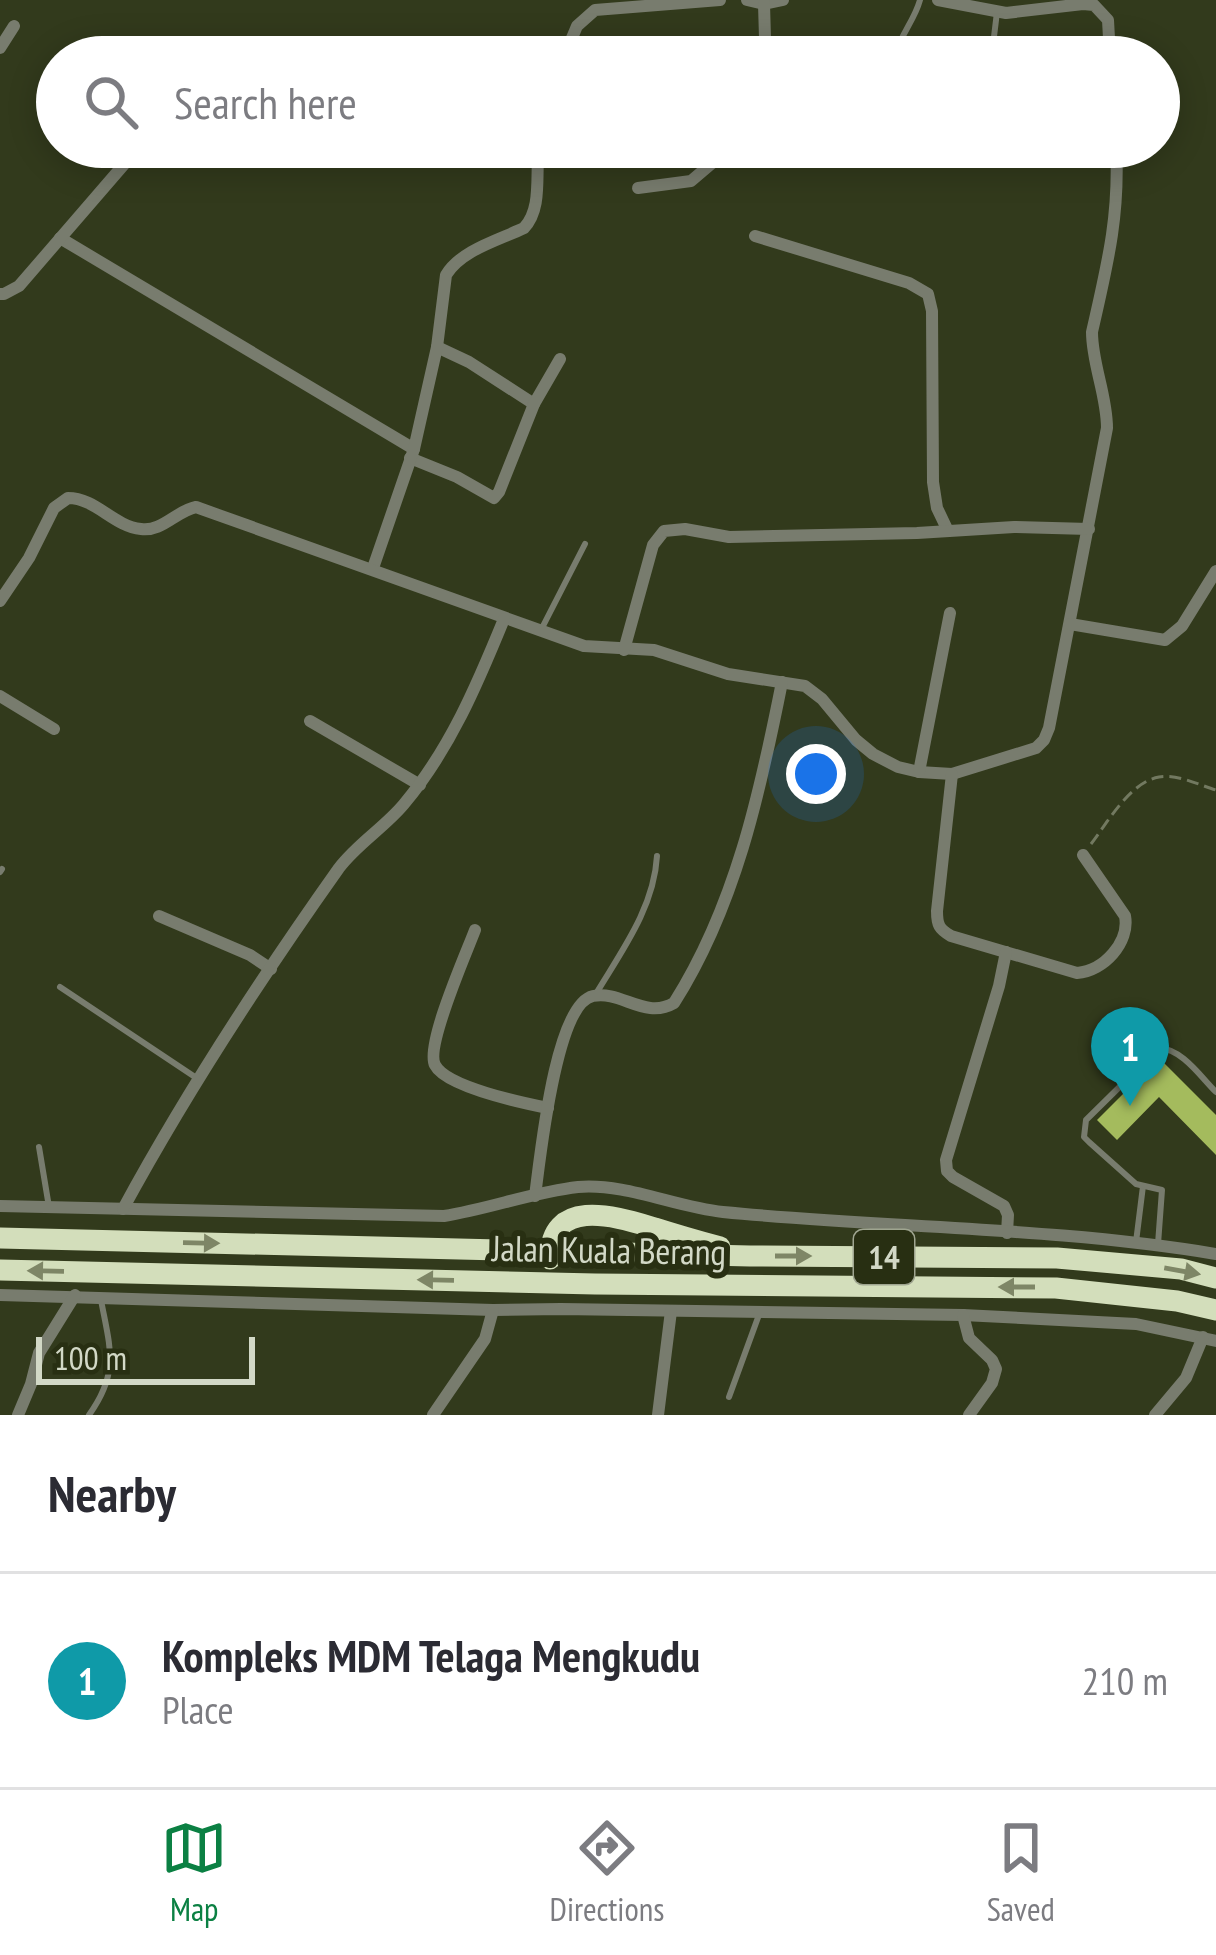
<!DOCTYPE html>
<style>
body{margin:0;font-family:"PT Sans Narrow",sans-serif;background:#f7f7f7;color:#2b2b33}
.scale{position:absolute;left:36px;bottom:30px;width:219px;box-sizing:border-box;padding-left:12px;border:6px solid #d2d8c6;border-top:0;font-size:33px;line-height:42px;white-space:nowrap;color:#d2d8c6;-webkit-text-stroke:9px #282f12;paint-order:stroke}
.you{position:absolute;left:816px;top:774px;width:42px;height:42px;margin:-30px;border:9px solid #fff;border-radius:50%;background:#1a73e8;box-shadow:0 0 0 18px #1a73e833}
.badge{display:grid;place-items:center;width:78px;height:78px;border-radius:50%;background:#0b8043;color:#fff;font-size:39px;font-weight:700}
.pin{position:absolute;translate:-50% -99px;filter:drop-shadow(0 3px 6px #0008)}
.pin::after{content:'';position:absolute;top:63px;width:42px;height:36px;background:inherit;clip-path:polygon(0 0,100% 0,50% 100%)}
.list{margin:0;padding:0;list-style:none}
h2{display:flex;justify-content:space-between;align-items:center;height:156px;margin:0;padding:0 48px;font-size:51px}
h2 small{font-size:39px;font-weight:400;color:#7c7c81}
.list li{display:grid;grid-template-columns:78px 1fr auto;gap:36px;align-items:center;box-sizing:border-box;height:216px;padding:0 48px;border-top:3px solid #e1e1e2}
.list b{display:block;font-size:45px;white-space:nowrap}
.list p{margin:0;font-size:39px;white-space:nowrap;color:#7c7c81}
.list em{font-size:39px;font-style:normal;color:#7c7c81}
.icon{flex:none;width:66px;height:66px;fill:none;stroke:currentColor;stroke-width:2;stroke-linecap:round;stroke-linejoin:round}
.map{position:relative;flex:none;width:1216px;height:1415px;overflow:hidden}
.search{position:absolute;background:#fff;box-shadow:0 6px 30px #0003;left:36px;right:36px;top:36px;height:132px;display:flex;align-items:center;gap:30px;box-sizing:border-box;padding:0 42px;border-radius:66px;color:#7c7c81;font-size:45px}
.sheet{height:372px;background:#fff}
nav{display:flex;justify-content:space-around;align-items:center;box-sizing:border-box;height:168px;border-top:3px solid #e1e1e2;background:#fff;font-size:33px;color:#7c7c81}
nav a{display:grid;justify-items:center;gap:6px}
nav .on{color:#0b8043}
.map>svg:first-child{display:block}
.building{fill:#a4bb5d}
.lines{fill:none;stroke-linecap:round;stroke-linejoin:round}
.path{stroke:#727960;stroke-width:3;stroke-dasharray:12 6;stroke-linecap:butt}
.lane{stroke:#787c6e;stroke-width:6}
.street{stroke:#787c6e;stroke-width:12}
.highway{stroke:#d3debb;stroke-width:21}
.oneway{fill:#7e8666}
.labels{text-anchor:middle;stroke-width:12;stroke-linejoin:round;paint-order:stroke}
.shield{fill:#282f12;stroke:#9fa590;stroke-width:3}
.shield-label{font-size:33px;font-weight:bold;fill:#d2d8c6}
.street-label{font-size:36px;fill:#d2d8c6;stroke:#282f12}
</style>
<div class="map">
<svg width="1216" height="1415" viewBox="0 0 1216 1415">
<rect width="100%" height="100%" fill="#323a1c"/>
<!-- building -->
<path class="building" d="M1159 1058 1216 1115V1155L1159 1097 1117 1140 1097 1120Z"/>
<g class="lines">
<!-- path -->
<path class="path" d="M1091 844C1108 822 1130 782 1159 777 1178 774 1199 785 1216 790"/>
<!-- lane -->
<g class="lane">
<path d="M992 53 997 12"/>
<path d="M895 57C900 34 914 22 920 0"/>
<path d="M542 628 585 544"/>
<path d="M0 872 2 869"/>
<path d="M60 987 198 1079"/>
<path d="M597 992C623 949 654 907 657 856"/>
<path d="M39 1147 49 1207"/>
<path d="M1136 1242 1143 1186"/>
<path d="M1158 1244 1162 1190 1136 1184 1089 1142 1084 1137 1086 1120 1159 1048C1182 1049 1200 1076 1216 1092"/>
<path d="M729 1397 760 1312"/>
<path d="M89 1415C120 1372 110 1348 101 1300"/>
</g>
<!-- street -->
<g class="street">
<path d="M747 0 764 4 783 0"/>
<path d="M938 0 1006 13 1083 4 1094 5 1108 20 1110 57"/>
<path d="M0 48 14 26"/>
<path d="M564 57 577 26 595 10 720 0"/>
<path d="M762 57 765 38 764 4"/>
<path d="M638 188 691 181 731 147"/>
<path d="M755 236 909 283 928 294 932 311 933 482 937 508 948 531"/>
<path d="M60 238 414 449"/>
<path d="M0 294H4L19 286 139 147"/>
<path d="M437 347 469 362 534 404"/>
<path d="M410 458 457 477 494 498 499 492 534 404 560 359"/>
<path d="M373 568 414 449 437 347 446 275C461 250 499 240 524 228 543 208 535 173 539 147"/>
<path d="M0 601 29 558 54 508 68 498C96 498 113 526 141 529 162 532 176 511 196 507L584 646 654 650 728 674 805 686 822 699 856 740 873 754 898 767 919 772 952 774 1036 748 1044 740 1049 728 1107 428C1107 395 1092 364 1092 332 1107 266 1120 215 1116 147"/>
<path d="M1070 624 1165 640 1182 626 1216 571"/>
<path d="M624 650 653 545 664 531 685 529 729 537 917 533 1014 527 1089 529"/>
<path d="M0 696 54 729"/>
<path d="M310 721 420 785"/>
<path d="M919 772 950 613"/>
<path d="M952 774 937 911C937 925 939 929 951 936L1077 973C1104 971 1130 942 1125 916L1083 855"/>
<path d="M159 916 250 955 271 969"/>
<path d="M475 930C466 954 425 1046 435 1065 446 1087 523 1103 548 1108"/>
<path d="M1006 952 999 986 946 1160 947 1171 953 1177 1004 1206 1008 1215 1007 1233"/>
<path d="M535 1196C540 1160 555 1004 593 996 621 990 645 1020 674 1003 735 907 760 793 782 682"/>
<path d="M0 1206 444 1216C489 1209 533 1192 578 1187 626 1183 675 1207 723 1212 887 1228 1053 1227 1216 1254"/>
<path d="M123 1209C187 1091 261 978 339 868 357 844 385 827 404 804 450 749 477 685 504 619"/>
<path d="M0 1295 493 1310 561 1309 963 1315 1136 1324 1216 1341"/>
<path d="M963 1315 969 1338 992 1360 996 1369 992 1383 969 1415"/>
<path d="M18 1415 31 1384 39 1353 75 1295"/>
<path d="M433 1415 485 1339 493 1310"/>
<path d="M658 1415 671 1311"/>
<path d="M1155 1415 1186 1378 1203 1337"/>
</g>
<!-- highway -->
<g class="highway">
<path d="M0 1238 750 1256 1057 1258 1181 1269 1216 1278"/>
<path d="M550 1259C550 1195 617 1217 655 1228 677 1235 698 1241 720 1247"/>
<path d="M0 1270 595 1284 1056 1288 1177 1301 1216 1310"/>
</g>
</g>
<!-- one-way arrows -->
<defs><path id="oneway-solid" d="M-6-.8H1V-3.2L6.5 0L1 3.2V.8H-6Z" transform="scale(3)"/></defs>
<g class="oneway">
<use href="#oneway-solid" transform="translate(201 1243) rotate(1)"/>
<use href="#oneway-solid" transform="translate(793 1256)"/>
<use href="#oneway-solid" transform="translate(46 1271) rotate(-179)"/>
<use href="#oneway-solid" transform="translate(1182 1271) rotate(10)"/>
<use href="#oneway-solid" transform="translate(436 1280) rotate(-179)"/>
<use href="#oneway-solid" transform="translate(1017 1287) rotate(-180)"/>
</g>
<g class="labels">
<!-- shield labels -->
<rect class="shield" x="854" y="1230" width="60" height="54" rx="9"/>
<g class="shield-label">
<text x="884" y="1269">14</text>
</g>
<!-- street labels -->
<g class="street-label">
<text transform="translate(609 1250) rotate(1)" y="13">Jalan Kuala Berang</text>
</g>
</g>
</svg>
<div class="scale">100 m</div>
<div class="you"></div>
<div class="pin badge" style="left:1130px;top:1106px;background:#0f9aa8">1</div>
<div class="search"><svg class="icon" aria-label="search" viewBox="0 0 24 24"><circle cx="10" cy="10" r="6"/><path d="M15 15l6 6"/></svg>Search here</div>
</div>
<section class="sheet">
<h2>Nearby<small></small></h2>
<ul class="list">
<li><span class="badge" style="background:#0f9aa8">1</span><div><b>Kompleks MDM Telaga Mengkudu</b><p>Place</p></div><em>210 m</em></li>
</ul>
</section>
<nav>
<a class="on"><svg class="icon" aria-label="map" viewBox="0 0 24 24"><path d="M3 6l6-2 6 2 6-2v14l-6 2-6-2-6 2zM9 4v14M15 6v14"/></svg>Map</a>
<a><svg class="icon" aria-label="directions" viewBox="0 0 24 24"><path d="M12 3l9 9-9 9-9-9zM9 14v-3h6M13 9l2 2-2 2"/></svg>Directions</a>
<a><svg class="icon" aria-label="saved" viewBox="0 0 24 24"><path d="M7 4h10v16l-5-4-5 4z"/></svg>Saved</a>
</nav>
